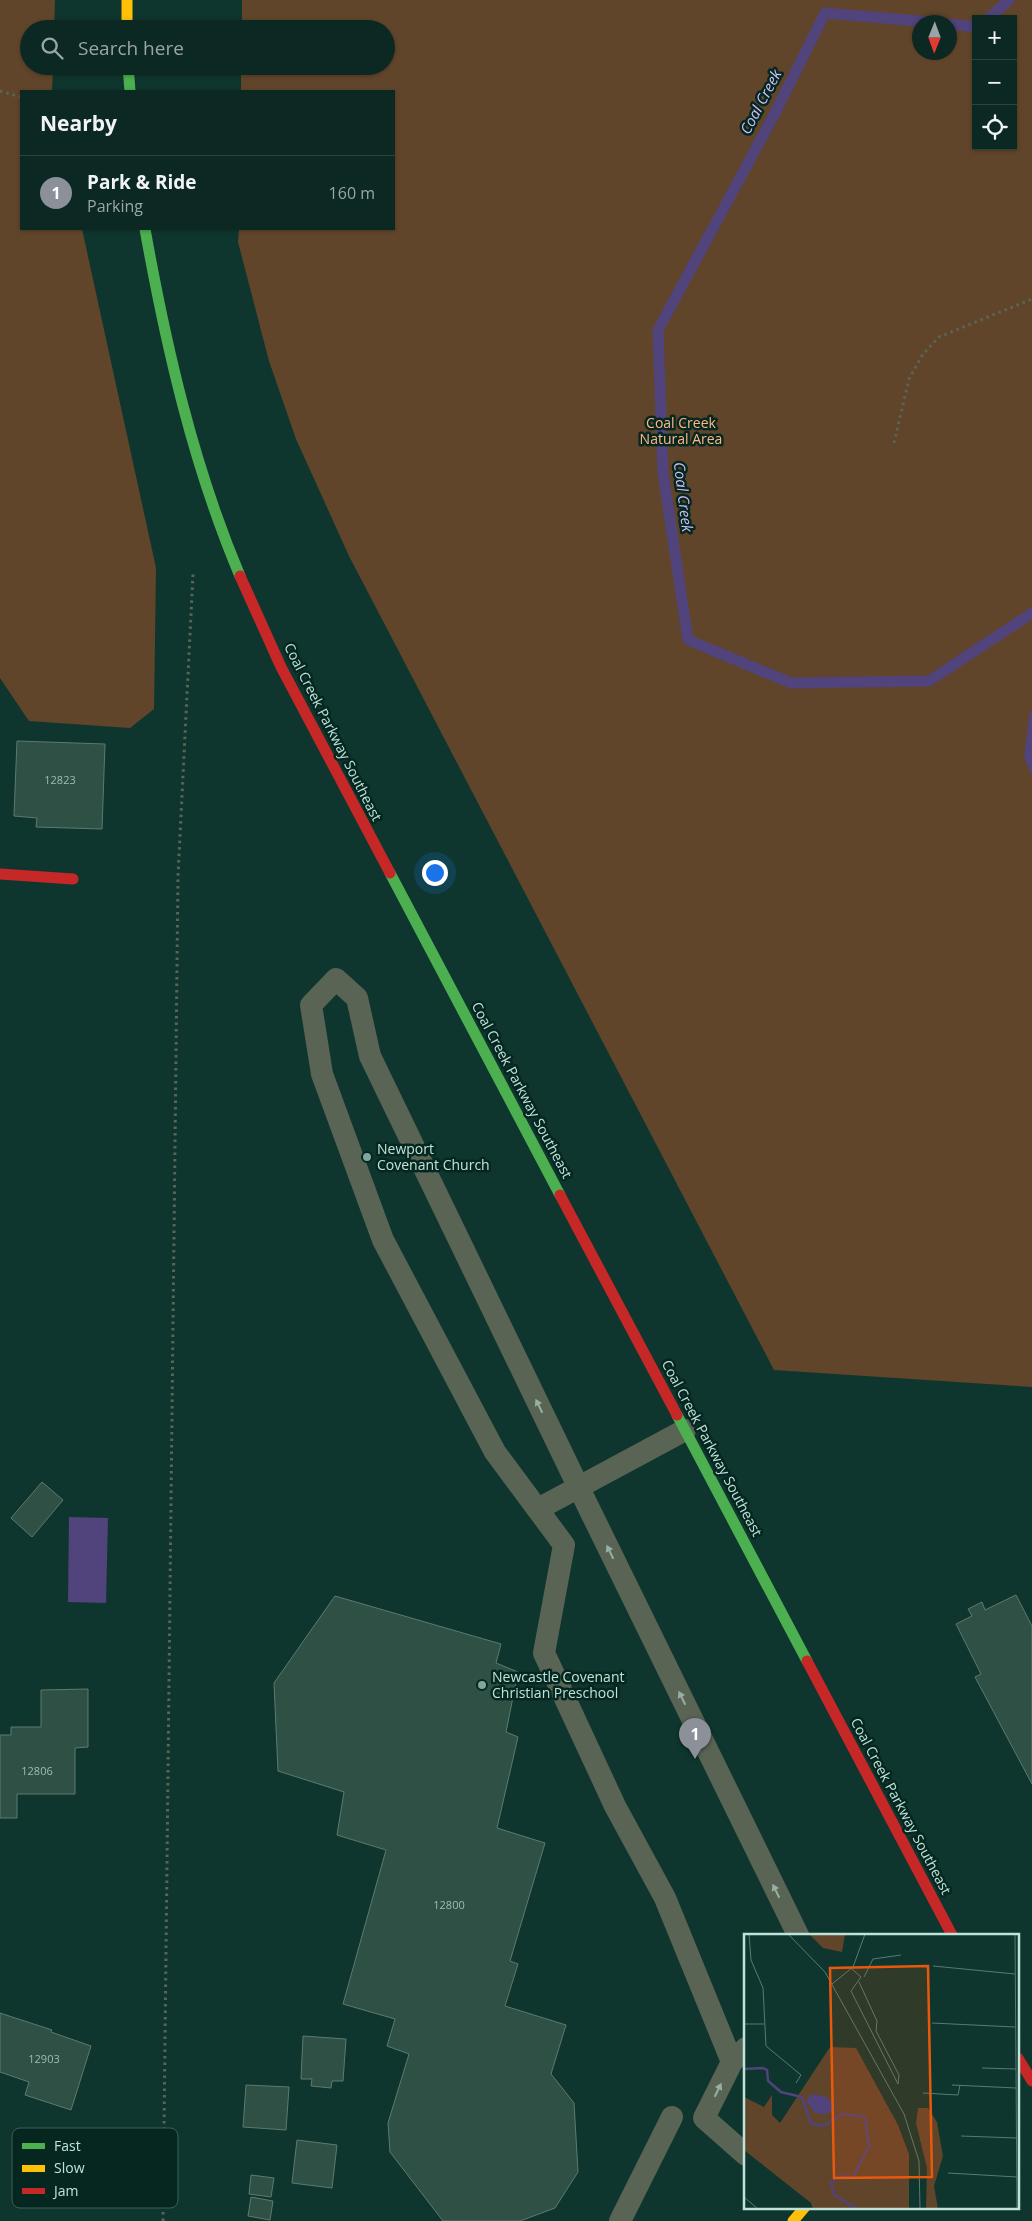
<!DOCTYPE html>
<meta charset="utf-8">
<style>
body{margin:0;font-family:"Open Sans",sans-serif;background:#19342f;color:#f1f3f6}
.controls{position:absolute;right:15px;top:15px;display:grid;overflow:hidden;border-radius:0px;box-shadow:0 1px 4px #0004}
.controls button{width:45px;height:45px;display:grid;place-items:center;padding:0;border:0;border-bottom:1px solid #2b4440;background:#0b2822;color:#f1f3f6;font:25px sans-serif}
.compass{position:absolute;left:912px;top:15px;width:45px;height:45px;border-radius:50%;background:#0b2822;box-shadow:0 1px 4px #0004;rotate:181deg}
.you{position:absolute;left:434px;top:872px;width:18px;height:18px;margin:-12px;border:4px solid #fff;border-radius:50%;background:#1a73e8;box-shadow:0 0 0 8px #1a73e833}
.badge{display:grid;place-items:center;width:32px;height:32px;border-radius:50%;background:#8c9099;color:#fff;font-size:16px;font-weight:700}
.pin{position:absolute;translate:-50% -41px;filter:drop-shadow(0 1px 2px #0008)}
.pin::after{content:'';position:absolute;top:26px;width:18px;height:15px;background:inherit;clip-path:polygon(0 0,100% 0,50% 100%)}
.list{margin:0;padding:0;list-style:none}
h2{display:flex;justify-content:space-between;align-items:center;height:65px;margin:0;padding:0 20px;font-size:21px}
h2 small{font-size:16px;font-weight:400;color:#9aa6a5}
.list li{display:grid;grid-template-columns:32px 1fr auto;gap:15px;align-items:center;box-sizing:border-box;height:75px;padding:0 20px;border-top:1px solid #2b4440}
.list b{display:block;font-size:19px;white-space:nowrap}
.list p{margin:0;font-size:16px;white-space:nowrap;color:#9aa6a5}
.list em{font-size:16px;font-style:normal;color:#9aa6a5}
.icon{flex:none;width:28px;height:28px;fill:none;stroke:currentColor;stroke-width:2;stroke-linecap:round;stroke-linejoin:round}
.map{position:relative;flex:none;width:1032px;height:2221px;overflow:hidden}
.search{position:absolute;background:#0b2822;box-shadow:0 1px 4px #0004;left:20px;top:20px;width:375px;height:55px;display:flex;align-items:center;gap:12px;box-sizing:border-box;padding:0 18px;border-radius:28px;color:#9aa6a5;font-size:19px}
.panel{position:absolute;background:#0b2822;box-shadow:0 1px 4px #0004;left:20px;top:90px;width:375px;height:140px;border-radius:0px}
.map>svg:first-child{display:block}
.green{fill:#61452b;fill-rule:evenodd}
.water{fill:#51437b}
.lines{fill:none;stroke-linecap:round;stroke-linejoin:round}
.stream{stroke:#51437b;stroke-width:11}
.building{fill:#2f5044;stroke:#5e7a6f}
.path{stroke:#58665a;stroke-width:3;stroke-dasharray:2.5 4;stroke-linecap:butt}
.lane{stroke:#5a6454;stroke-width:22}
.fast{stroke:#4caf50;stroke-width:11}
.slow{stroke:#ffc107;stroke-width:11}
.jam{stroke:#c62828;stroke-width:11}
.oneway{fill:#96b0a4}
.poi-dot{fill:#81a69d;stroke:#052720;stroke-width:2}
.labels{text-anchor:middle;stroke-width:5;stroke-linejoin:round;paint-order:stroke}
.number-label{font-size:11px;fill:#9abeb4}
.park-label{font-size:14px;fill:#feb784;stroke:#052720}
.street-label{font-size:14px;fill:#bee3d9;stroke:#052720}
.poi-label{font-size:14px;fill:#bee3d9;stroke:#052720;text-anchor:start}
.water-label{font-size:15px;font-style:italic;fill:#cebff8;stroke:#052720}
.inset-river{fill:none;stroke:#51437b;stroke-width:2.5}
.inset-road{fill:none;stroke:#557b72;stroke-width:1}
.view{fill:#e8590c;fill-opacity:0.15;stroke:#e8590c;stroke-width:2.5}
.inset-edge{fill:none;stroke:#bee3d9;stroke-width:2.5}
.key{fill:#052720;stroke:#3c5f58;stroke-width:1}
.key-label{font-size:14px;fill:#bee3d9}
</style>
<div class="map">
<svg width="1032" height="2221" viewBox="0 0 1032 2221">
<rect width="100%" height="100%" fill="#0f362e"/>
<!-- green -->
<g class="green">
<path d="M0 0H55L54 29H29V66H53L52 91H21V229H82L156 568 154 709 130 728 29 721 0 678Z"/>
<path d="M242 0H1032V1387L774 1370 349 556 296 439 269 361 238 242 239 229H394V91H241V66H386V29H242ZM976 19H1013V146H976ZM920 22H950V52H920Z"/>
</g>
<!-- water -->
<g class="water">
<path d="M1032 710V775L1024 758 1030 711Z"/>
<path d="M69 1517 108 1518 106 1603 68 1602Z"/>
</g>
<g class="lines">
<!-- stream -->
<g class="stream">
<path d="M988 19 1009 0"/>
<path d="M931 22 825 13 774 115 658 330 663 473 688 640 791 683 929 681 1032 613"/>
<path d="M950 24 976 27"/>
</g>
</g>
<!-- building -->
<g class="building">
<path d="M17 741 105 744 102 829 36 827 37 818 14 816Z"/>
<path d="M42 1482 63 1500 32 1537 11 1518Z"/>
<path d="M1016 1595 1032 1626V1784L975 1677 981 1674 956 1624 972 1616 968 1609 982 1602 985 1610Z"/>
<path d="M335 1596 501 1644 496 1663 518 1672 506 1732 518 1737 497 1828 545 1843 510 1961 518 1964 505 2006 566 2025 551 2074 574 2103 578 2172 555 2208 520 2221H443L390 2152 388 2123 409 2054 387 2046 395 2019 343 2004 386 1850 337 1835 344 1792 278 1771 274 1683Z"/>
<path d="M88 1689V1747L75 1748V1794H17V1818H0V1735H11V1727H41V1690Z"/>
<path d="M0 2013 52 2030 51 2032 91 2046 71 2110 25 2095 29 2082 0 2072Z"/>
<path d="M303 2036 346 2039 343 2081H332L331 2088 311 2086 312 2079H301Z"/>
<path d="M246 2085 289 2087 286 2130 243 2127Z"/>
<path d="M297 2140 337 2145 332 2188 292 2183Z"/>
<path d="M251 2175 274 2178 271 2197 249 2194Z"/>
<path d="M251 2197 273 2201 270 2220 248 2216Z"/>
</g>
<g class="lines">
<!-- path -->
<g class="path">
<path d="M0 91 21 97"/>
<path d="M894 443 909 379 923 354 939 337 1032 299"/>
<path d="M163 2221 178 876 193 574"/>
</g>
<!-- lane -->
<g class="lane">
<path d="M538 1509 685 1430"/>
<path d="M746 2048 732 2062 704 2118 746 2155"/>
<path d="M732 2062 665 1898 615 1806 544 1653 564 1545 495 1452 383 1240 322 1074 311 1005 336 979 357 998 370 1056 578 1486 798 1935"/>
<path d="M620 2221 672 2117"/>
</g>
<!-- fast -->
<g class="fast">
<path d="M128 66 130 91"/>
<path d="M145 229C166 346 193 465 240 576"/>
<path d="M390 873 560 1195"/>
<path d="M677 1415 807 1661"/>
</g>
<!-- slow -->
<g class="slow">
<path d="M127 0V29"/>
<path d="M793 2221 805 2207"/>
</g>
<!-- jam -->
<g class="jam">
<path d="M240 576 281 667 390 873"/>
<path d="M0 874 73 879"/>
<path d="M560 1195 677 1415"/>
<path d="M807 1661 952 1935"/>
<path d="M1018 2058 1032 2081"/>
</g>
</g>
<!-- one-way arrows -->
<defs><path id="oneway-solid" d="M-6-.8H1V-3.2L6.5 0L1 3.2V.8H-6Z" transform="scale(1.25)"/></defs>
<g class="oneway">
<use href="#oneway-solid" transform="translate(539 1406) rotate(-116)"/>
<use href="#oneway-solid" transform="translate(610 1552) rotate(-116)"/>
<use href="#oneway-solid" transform="translate(682 1698) rotate(-116)"/>
<use href="#oneway-solid" transform="translate(776 1891) rotate(-116)"/>
<use href="#oneway-solid" transform="translate(718 2090) rotate(-64)"/>
</g>
<!-- markers -->
<g class="poi-dot">
<circle cx="367" cy="1157" r="5"/>
<circle cx="482" cy="1685" r="5"/>
</g>
<g class="labels">
<!-- number labels -->
<g class="number-label">
<text x="60" y="784">12823</text>
<text x="37" y="1775">12806</text>
<text x="449" y="1909">12800</text>
<text x="44" y="2063">12903</text>
</g>
<!-- park labels -->
<g class="park-label">
<text x="681" y="428">Coal Creek<tspan x="681" dy="16">Natural Area</tspan></text>
</g>
<!-- street labels -->
<g class="street-label">
<text transform="translate(333 732) rotate(63)" y="5">Coal Creek Parkway Southeast</text>
<text transform="translate(522 1090) rotate(62)" y="5">Coal Creek Parkway Southeast</text>
<text transform="translate(712 1448) rotate(62)" y="5">Coal Creek Parkway Southeast</text>
<text transform="translate(901 1806) rotate(62)" y="5">Coal Creek Parkway Southeast</text>
</g>
<!-- poi labels -->
<g class="poi-label">
<text x="377" y="1154">Newport<tspan x="377" dy="16">Covenant Church</tspan></text>
<text x="492" y="1682">Newcastle Covenant<tspan x="492" dy="16">Christian Preschool</tspan></text>
</g>
<!-- water labels -->
<g class="water-label">
<text transform="translate(761 102) rotate(-62)" y="5">Coal Creek</text>
<text transform="translate(683 497) rotate(83)" y="5">Coal Creek</text>
</g>
</g>
<!-- overview -->
<g transform="translate(744 1934)">
<rect width="275" height="275" fill="#0f362e"/>
<path d="M65 0H101L98 18 79 14ZM86 113 112 114 154 191 165 220V275H69L67 269 0 216V163L20 173 28 161V181L36 189ZM174 174H184L193 188 199 222 190 252 194 275H182L183 234 172 189Z" fill="#61452b"/>
<path d="M68 160 80 162 87 167 89 177 79 181 70 178 62 167Z" fill="#51437b"/>
<path class="inset-river" d="M0 135 19 134 23 136 24 147 37 158 58 163 67 190 80 192 98 180 121 183 125 212 109 243 95 242 87 249 90 261 113 275"/>
<path class="inset-road" d="M5 0 7 26 19 54 22 112 57 141 52 149M44 0 81 38 160 180 175 227 176 275M271 0 273 275M189 32 271 40M108 35 117 43 107 57 154 150 155 141 132 97 133 87 115 48M120 43 129 25 157 21M88 50 109 33 121 0M188 89 271 93M0 90H20M238 134 272 135M208 151 272 154M179 159 214 161 216 151M217 202 272 204M204 239 273 243M0 263 14 275"/>
<path class="view" d="M184 32 188 243 90 244 86 34Z"/>
<rect width="275" height="275" class="inset-edge"/>
</g>
<!-- legend -->
<rect x="12" y="2128" width="166" height="80" rx="8" class="key"/>
<rect x="22" y="2143" width="23" height="6" fill="#4caf50"/>
<rect x="22" y="2165" width="23" height="7" fill="#ffc107"/>
<rect x="22" y="2188" width="23" height="6" fill="#c62828"/>
<g class="key-label">
<text x="54" y="2151">Fast</text>
<text x="54" y="2173">Slow</text>
<text x="54" y="2196">Jam</text>
</g>
</svg>
<div class="controls">
<button>+</button>
<button>−</button>
<button><svg class="icon" aria-label="locate" viewBox="0 0 24 24"><circle cx="12" cy="12" r="6"/><path d="M12 2v4M12 18v4M2 12h4M18 12h4"/></svg></button>
</div>
<svg class="compass" viewBox="-18 -18 36 36"><path d="M0-13l5 13h-10z" fill="#e53935"/><path d="M0 13l5-13h-10z" fill="#9aa6a5"/></svg>
<div class="you"></div>
<div class="pin badge" style="left:695px;top:1759px">1</div>
<div class="search"><svg class="icon" aria-label="search" viewBox="0 0 24 24"><circle cx="10" cy="10" r="6"/><path d="M15 15l6 6"/></svg>Search here</div>
<section class="panel">
<h2>Nearby<small></small></h2>
<ul class="list">
<li><span class="badge">1</span><div><b>Park &amp; Ride</b><p>Parking</p></div><em>160 m</em></li>
</ul>
</section>
</div>
